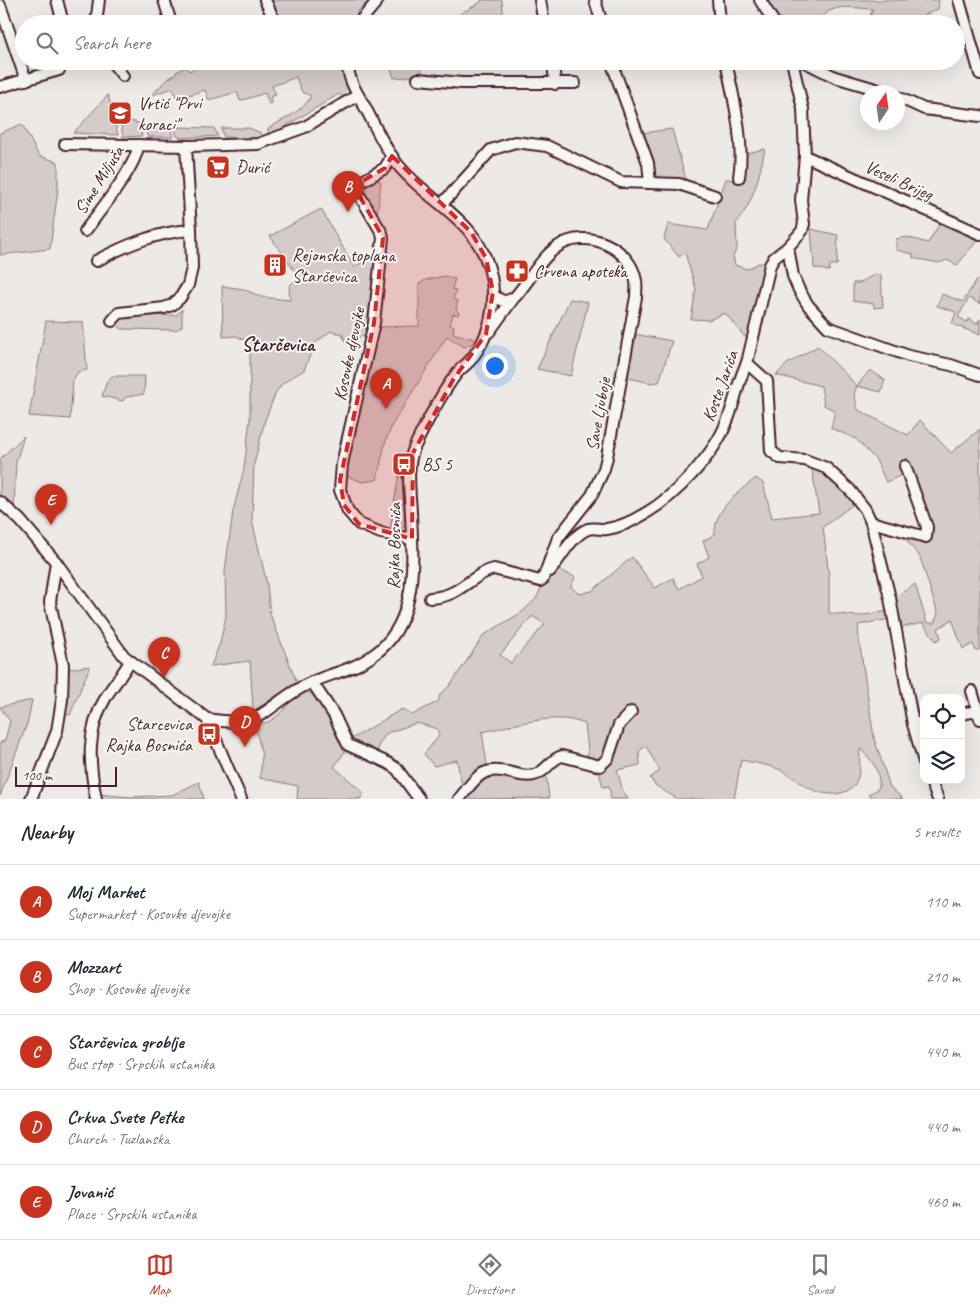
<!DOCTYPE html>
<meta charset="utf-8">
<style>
body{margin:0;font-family:Caveat,sans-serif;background:#f2f2f3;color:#1f2937}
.controls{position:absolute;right:15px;bottom:15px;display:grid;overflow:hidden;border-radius:10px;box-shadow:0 5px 20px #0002}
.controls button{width:45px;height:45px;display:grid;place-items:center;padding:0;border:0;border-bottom:1px solid #e0e1e3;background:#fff;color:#1f2937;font:25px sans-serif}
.compass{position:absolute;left:860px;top:85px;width:45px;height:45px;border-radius:50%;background:#fff;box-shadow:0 5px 20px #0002;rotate:13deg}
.scale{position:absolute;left:15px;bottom:12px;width:102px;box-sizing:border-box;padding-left:5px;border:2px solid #4a1f2b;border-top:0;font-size:14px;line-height:18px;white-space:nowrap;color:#4a1f2b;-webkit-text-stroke:4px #f6f6f2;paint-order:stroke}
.you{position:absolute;left:494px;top:365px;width:18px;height:18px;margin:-12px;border:4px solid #fff;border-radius:50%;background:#1a73e8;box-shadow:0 0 0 8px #1a73e833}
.badge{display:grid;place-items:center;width:32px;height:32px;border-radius:50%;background:#c8321e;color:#fff;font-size:16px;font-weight:700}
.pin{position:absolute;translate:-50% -41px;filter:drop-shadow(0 1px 2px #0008)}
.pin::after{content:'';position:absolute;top:26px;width:18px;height:15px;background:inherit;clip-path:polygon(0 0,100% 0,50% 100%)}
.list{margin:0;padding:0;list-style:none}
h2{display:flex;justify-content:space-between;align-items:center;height:65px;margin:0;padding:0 20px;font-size:21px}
h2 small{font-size:16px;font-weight:400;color:#747a83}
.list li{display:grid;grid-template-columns:32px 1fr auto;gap:15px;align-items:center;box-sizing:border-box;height:75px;padding:0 20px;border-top:1px solid #e0e1e3}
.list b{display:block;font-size:19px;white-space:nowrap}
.list p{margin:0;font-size:16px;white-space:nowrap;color:#747a83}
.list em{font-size:16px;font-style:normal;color:#747a83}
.icon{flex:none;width:28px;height:28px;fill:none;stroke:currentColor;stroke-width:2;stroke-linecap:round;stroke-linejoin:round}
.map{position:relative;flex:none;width:980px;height:799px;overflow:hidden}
.search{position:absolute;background:#fff;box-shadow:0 5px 20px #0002;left:15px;right:15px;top:15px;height:55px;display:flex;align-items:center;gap:12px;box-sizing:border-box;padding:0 18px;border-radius:28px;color:#747a83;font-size:19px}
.sheet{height:440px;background:#fff}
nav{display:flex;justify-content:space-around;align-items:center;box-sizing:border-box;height:70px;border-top:1px solid #e0e1e3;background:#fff;font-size:14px;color:#747a83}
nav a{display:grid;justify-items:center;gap:2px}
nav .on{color:#c8321e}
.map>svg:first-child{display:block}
.green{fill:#d4cbca;stroke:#8f757a;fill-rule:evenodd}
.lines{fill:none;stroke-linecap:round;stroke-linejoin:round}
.minor-casing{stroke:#4a1f2b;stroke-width:14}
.minor{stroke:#f6f6f2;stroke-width:10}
.marked{fill:#d62828;fill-opacity:0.2;stroke:#d62828;stroke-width:4;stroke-dasharray:10 6;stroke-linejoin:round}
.labels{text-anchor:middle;stroke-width:4;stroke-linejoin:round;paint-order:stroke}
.poi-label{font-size:18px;fill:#4a1f2b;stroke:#f6f6f2;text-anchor:start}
.street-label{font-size:18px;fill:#4a1f2b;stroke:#f6f6f2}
.quarter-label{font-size:20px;font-weight:bold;fill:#4a1f2b;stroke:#f6f6f2}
</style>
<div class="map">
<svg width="980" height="799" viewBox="0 0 980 799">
<rect width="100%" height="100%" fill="#ece9e6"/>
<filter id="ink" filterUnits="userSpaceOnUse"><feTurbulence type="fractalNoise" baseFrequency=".02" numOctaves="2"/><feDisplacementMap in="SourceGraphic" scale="10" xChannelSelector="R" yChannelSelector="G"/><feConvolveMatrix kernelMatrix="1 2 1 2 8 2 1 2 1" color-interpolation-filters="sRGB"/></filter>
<g filter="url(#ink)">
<!-- green -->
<g class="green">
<path d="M271 0H370L358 11 352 24H282Z"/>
<path d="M481 0H502L504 23 446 22 481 2Z"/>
<path d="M766 0H939L938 9C916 19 892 32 868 20L873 9C847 8 833 1 816 24H781Z"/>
<path d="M213 61H342L350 95 343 98 339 94 286 126V130L268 135V129C282 119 303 112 311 96L302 92 296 77 272 86 276 95 270 97 272 103 269 104 265 93 240 101 237 92 209 100 205 90 177 99 173 88 152 95 165 81 176 74V72L186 67 189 71Z"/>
<path d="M394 61H421L422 75 394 78 390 65Z"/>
<path d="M108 95 118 135 73 133 77 129Z"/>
<path d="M120 119 139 123 142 136 123 137Z"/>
<path d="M22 124 39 156 58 162V189L50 249 0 255V133Z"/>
<path d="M145 127H170L173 137H150L147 136Z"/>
<path d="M177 127 214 128 218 136 180 138 177 136 175 129Z"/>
<path d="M222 128H249L261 133V138L239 141 236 137H224L221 129Z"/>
<path d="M672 129 686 180 654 179 642 133Z"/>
<path d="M765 149C760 173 753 205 736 223L737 248 733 256 735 265 747 269 759 263 767 264 751 338 744 336 725 313 709 320 691 319 696 289 685 253 679 257 664 239 668 224 708 230 726 179 736 180 742 154Z"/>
<path d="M375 180 381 182 377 215 362 192 364 186Z"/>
<path d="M321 209 354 267 376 255 369 331 356 340 346 343 342 334 331 331 315 343 304 370 283 383 276 392 265 420 254 464 252 520 267 584 270 614 297 683 253 711 250 661 211 666 220 643 226 616 225 571 233 511 244 469 250 419V353L247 341 236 336 223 337 222 286 244 289 261 297 290 300 289 286 299 277 270 236Z"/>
<path d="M942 220 980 237 957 265 947 260 939 263 913 258V254L896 250V239L906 237 928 243Z"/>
<path d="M811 229 838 235 837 265H830L829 271 814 268Z"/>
<path d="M876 274 881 276 883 307 874 308V304L853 301V283H859Z"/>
<path d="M445 276 455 279 452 289 456 291 453 299 458 301 456 310 459 312 458 315 453 314 450 325 454 326 453 333 474 339 472 344 464 347 447 336 392 425 385 443 377 480 362 482 344 475 377 327 419 326V284L425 280Z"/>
<path d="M977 279 980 281V304L969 298 958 317 967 322 969 319 977 324 980 319V335L952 324 956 312 937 306 942 294 963 302Z"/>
<path d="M570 299 588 302 571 376 537 369Z"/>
<path d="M182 309V326L176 330 121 329 114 321 115 317 177 315Z"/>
<path d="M46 321 83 322 87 370 78 372 73 380 70 419 29 416Z"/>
<path d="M634 334 672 341 659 382 651 383 625 377Z"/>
<path d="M818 346 857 386 870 370 885 380 881 392 857 386 854 394 858 410 908 435 920 420 951 453 980 429V649L976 651 973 644 963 649 952 619 938 629 941 638 936 641 923 623 899 628 893 599 915 584 927 623H934L938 614 920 557 900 532 924 541 931 524 914 471 907 458 899 463 904 474 886 482 876 460 856 439 831 428 835 411 824 405 821 386 776 375 787 364Z"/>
<path d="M112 376H145L144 394 126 397 123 401 102 396 107 381Z"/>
<path d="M24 436 16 462 14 509 0 496V459Z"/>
<path d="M401 462 405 523 404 527 400 531 391 526V522Z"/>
<path d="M811 463 823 470 856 502 823 527 829 576V613L858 616 889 611 890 619 858 625 859 639 874 738 890 787 903 799H875L868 795 879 788C880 771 873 760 860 749 859 760 861 770 857 780 851 797 826 796 813 790 802 785 793 777 783 771 770 765 755 763 741 760L734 799H677L655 785 650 778 660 771 646 746 639 751 640 765 617 770 623 791 628 799H611L609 786 603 787 598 768 622 729 636 714 632 709 602 761H587L588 750 585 724C554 711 513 726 482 732L487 765 475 774 463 791 457 760 434 766 424 754 439 736 437 729 417 723 387 733 379 744 377 755 356 746 350 740 402 709 412 715 439 701V696L451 684 484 635 522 612 536 599 544 582 557 569 575 577 571 587 579 594 592 591 632 557 655 588 673 578 679 589 702 576 697 564 709 557 703 541 715 534C714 509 738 492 756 478L763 483 772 518 819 513ZM532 616 545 624 511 663 500 655Z"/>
<path d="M90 666 70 715 63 713 67 669Z"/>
<path d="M308 692C329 702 337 730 346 750L334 767 364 793 360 799H297L298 786 260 778 262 756 255 725C260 724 266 723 270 721 285 713 290 695 308 692Z"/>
<path d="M32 700 28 721 0 796V743L5 740 10 721 0 707Z"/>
<path d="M487 774H546L549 798 464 799 478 781Z"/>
<path d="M199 782 204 799H98L97 794 131 797 172 795Z"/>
</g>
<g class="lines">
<!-- minor casing -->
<g class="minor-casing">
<g id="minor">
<path d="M57 0 62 19"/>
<path d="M99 0 97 16 99 24"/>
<path d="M164 0 171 23"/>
<path d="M265 0 276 24"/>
<path d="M540 0 544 24"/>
<path d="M595 0 602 24"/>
<path d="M718 0 720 24"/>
<path d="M760 0 775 24"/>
<path d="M959 0 980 74"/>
<path d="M0 5 26 80"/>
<path d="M358 24 378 0"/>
<path d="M111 61 123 76"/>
<path d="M553 61 555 84"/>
<path d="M611 61 648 163 650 183"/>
<path d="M726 61C733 96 745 142 739 177"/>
<path d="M792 61 803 109 805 156 801 200 804 224 802 231 788 247 793 276 799 290 808 305 828 327 909 356 951 365 980 375"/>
<path d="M803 61 835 77 886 92"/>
<path d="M418 79 462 83H575"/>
<path d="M0 87 59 70"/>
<path d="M898 97 924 109 980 116"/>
<path d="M65 144 190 146 258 144 305 127 358 95"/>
<path d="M392 156 385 168 354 186 382 233 383 238 374 323 342 464 340 490 348 511 359 524 381 533 412 539"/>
<path d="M805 156 980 234"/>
<path d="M442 204 491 150 515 142 547 146 621 182 679 184 715 196"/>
<path d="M85 231C98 213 138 165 138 145"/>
<path d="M96 261C126 245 157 232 191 230"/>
<path d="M112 321 119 313 164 308 172 305 180 298 188 285 192 268 191 230 186 146"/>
<path d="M489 332 513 299"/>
<path d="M747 363 767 381 771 451 780 458 805 460 826 468 850 490 865 509 871 522 890 598 913 724 924 762"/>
<path d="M0 502 20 520 56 562 124 656 207 719 241 799"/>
<path d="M871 522 926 537 927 527 905 466"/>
<path d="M546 572 550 571C560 559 572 535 588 529 594 527 601 530 607 529 620 527 635 520 646 513 675 496 713 456 726 424 735 404 737 382 747 363L770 265 774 258 788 247"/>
<path d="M430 598C461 597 471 574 494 569L540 581 543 579 558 538 592 495 604 469 607 457 636 297C636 292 637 286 636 281 631 247 586 227 557 247 540 259 529 281 515 297 505 303 501 302 493 294"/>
<path d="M312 682 334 715 348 745 388 763 397 769 419 799"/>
<path d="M972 691 980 719"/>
<path d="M961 714 977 711"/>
<path d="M207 719C264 729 261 709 304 686 326 674 352 671 372 656 419 624 413 562 411 513 410 492 406 468 414 448 426 423 440 395 457 373 462 367 468 364 472 358 490 336 497 304 491 276 479 219 431 205 398 165 385 149 376 128 366 109 357 93 348 80 347 61"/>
<path d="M913 724 924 722"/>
<path d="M930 780 938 799"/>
<path d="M31 799 57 731 62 700 63 665 50 602 56 562"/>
<path d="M96 799C89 763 86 730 106 697 113 685 123 674 130 661"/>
<path d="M459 799C477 777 481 765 512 773 519 775 527 777 534 775 547 772 550 759 562 756L600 766 608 758 619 725 631 712"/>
</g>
</g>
<!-- minor -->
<use href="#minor" class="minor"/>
</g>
</g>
<!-- marked area -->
<path class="marked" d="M392 156 471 232 486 258 493 292 486 334 453 380 413 453 412 539 359 524 344 505 340 480 374 323 383 238 354 186 385 168Z"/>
<!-- icons -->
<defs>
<g id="school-square" transform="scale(1.25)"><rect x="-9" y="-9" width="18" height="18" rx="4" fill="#c8321e" stroke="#f6f6f2"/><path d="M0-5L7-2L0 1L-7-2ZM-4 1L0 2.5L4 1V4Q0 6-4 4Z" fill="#fff"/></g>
<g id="supermarket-square" transform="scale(1.25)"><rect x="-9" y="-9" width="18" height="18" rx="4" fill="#c8321e" stroke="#f6f6f2"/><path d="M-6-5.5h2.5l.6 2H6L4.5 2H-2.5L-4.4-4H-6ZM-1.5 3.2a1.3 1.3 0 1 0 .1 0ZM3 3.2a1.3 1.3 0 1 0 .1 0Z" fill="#fff"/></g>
<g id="building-square" transform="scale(1.25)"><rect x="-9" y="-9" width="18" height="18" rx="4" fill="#c8321e" stroke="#f6f6f2"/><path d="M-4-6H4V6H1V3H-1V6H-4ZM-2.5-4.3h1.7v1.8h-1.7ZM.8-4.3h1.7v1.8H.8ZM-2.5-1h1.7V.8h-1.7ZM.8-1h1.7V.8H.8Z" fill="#fff"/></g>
<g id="pharmacy-square" transform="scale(1.25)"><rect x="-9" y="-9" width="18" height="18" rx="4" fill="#c8321e" stroke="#f6f6f2"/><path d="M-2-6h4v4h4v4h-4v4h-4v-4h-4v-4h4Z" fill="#fff"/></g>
<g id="bus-square" transform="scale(1.25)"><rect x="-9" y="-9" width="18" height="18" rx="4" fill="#c8321e" stroke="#f6f6f2"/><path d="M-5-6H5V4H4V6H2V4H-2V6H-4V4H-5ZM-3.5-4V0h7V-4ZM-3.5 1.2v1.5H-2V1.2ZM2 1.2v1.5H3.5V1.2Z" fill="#fff"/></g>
</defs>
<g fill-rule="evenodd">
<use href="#school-square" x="120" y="113"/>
<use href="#supermarket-square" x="218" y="167"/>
<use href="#building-square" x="275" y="265"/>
<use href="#pharmacy-square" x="517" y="271"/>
<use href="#bus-square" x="404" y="464"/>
<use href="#bus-square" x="209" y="734"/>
</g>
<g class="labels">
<!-- poi labels -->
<g class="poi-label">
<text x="138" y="109">Vrtić "Prvi<tspan x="138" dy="21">koraci"</tspan></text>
<text x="236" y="173">Đurić</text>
<text x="292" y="261">Rejonska toplana<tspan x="292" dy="21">Starčevica</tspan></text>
<text x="534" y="277">Crvena apoteka</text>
<text x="422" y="470">BS 5</text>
<text x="192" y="730" text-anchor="end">Starcevica<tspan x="192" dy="21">Rajka Bosnića</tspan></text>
</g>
<!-- street labels -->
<g class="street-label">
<text transform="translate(99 180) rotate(-58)" y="6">Sime Miljuša</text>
<text transform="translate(899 180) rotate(24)" y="6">Veseli Brijeg</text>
<text transform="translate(349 354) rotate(-78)" y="6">Kosovke djevojke</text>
<text transform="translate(720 386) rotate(-70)" y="6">Koste Jarića</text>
<text transform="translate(598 414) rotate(-80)" y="6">Save Ljuboje</text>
<text transform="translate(394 546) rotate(-89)" y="6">Rajka Bosnića</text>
</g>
<!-- quarter labels -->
<g class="quarter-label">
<text x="278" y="351">Starčevica</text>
</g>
</g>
</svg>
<div class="controls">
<button><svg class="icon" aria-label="locate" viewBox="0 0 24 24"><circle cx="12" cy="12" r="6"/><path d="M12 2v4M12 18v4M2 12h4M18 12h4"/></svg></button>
<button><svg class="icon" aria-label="layers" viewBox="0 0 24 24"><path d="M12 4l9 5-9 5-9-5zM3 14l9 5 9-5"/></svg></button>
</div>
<svg class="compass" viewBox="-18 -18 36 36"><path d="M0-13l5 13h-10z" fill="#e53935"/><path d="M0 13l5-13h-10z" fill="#747a83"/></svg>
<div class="scale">100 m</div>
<div class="you"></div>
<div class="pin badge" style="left:386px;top:409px">A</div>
<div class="pin badge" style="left:348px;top:212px">B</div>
<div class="pin badge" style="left:164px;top:678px">C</div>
<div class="pin badge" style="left:245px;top:747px">D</div>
<div class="pin badge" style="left:51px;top:525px">E</div>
<div class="search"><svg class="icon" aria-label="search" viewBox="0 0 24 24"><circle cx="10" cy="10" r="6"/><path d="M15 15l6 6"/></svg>Search here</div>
</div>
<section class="sheet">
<h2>Nearby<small>5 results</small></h2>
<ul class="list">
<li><span class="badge">A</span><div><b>Moj Market</b><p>Supermarket · Kosovke djevojke</p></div><em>110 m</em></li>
<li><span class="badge">B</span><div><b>Mozzart</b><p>Shop · Kosovke djevojke</p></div><em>210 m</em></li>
<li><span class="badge">C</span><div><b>Starčevica groblje</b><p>Bus stop · Srpskih ustanika</p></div><em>440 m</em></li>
<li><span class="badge">D</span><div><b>Crkva Svete Petke</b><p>Church · Tuzlanska</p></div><em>440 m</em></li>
<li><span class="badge">E</span><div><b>Jovanić</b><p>Place · Srpskih ustanika</p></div><em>460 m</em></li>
</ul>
</section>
<nav>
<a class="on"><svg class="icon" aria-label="map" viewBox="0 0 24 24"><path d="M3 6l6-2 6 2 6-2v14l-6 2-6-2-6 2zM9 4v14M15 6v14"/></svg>Map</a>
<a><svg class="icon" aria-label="directions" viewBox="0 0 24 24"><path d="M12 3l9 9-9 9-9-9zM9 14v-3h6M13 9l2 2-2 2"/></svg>Directions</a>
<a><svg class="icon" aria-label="saved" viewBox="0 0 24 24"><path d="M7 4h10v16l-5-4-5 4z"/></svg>Saved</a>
</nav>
